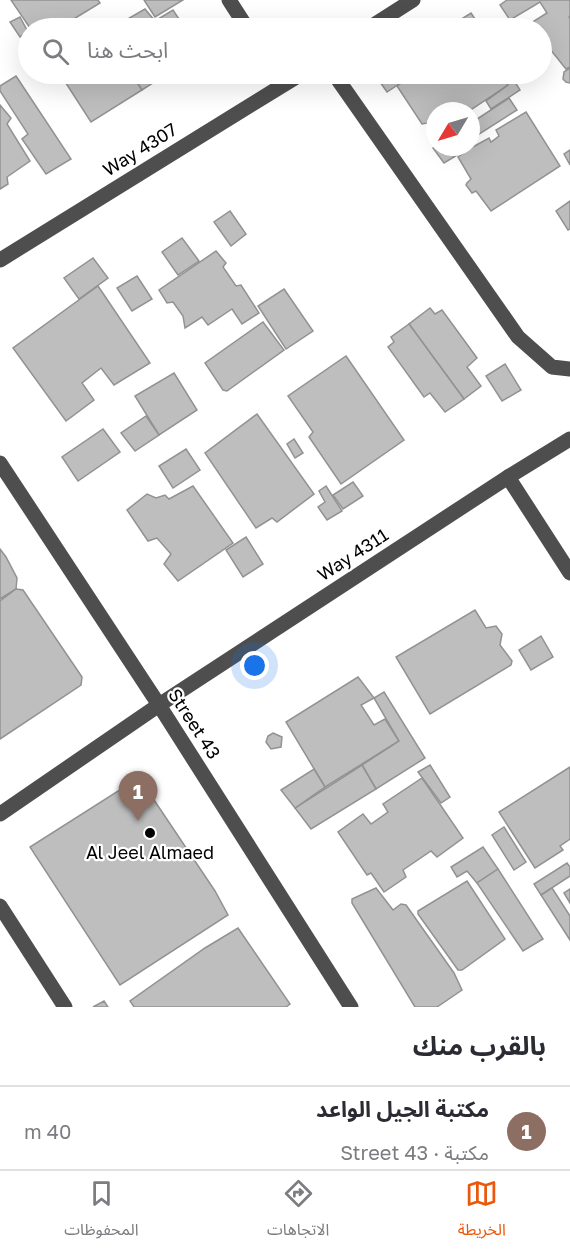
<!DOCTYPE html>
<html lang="ar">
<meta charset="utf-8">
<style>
body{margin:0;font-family:"Golos Text","Noto Sans Arabic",sans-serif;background:#f7f7f7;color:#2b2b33;direction:rtl}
.compass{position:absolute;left:426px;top:102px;width:54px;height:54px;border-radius:50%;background:#fff;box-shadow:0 6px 24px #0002;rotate:232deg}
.you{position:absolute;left:255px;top:666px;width:21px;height:21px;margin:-15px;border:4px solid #fff;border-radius:50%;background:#1a73e8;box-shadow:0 0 0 9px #1a73e833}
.badge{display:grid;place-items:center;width:39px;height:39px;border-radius:50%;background:#ea580c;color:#fff;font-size:20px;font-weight:700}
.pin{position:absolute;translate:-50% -50px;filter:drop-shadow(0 2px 3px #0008)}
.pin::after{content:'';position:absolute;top:32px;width:21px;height:18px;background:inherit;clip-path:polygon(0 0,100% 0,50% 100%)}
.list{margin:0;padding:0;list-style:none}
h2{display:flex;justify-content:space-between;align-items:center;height:78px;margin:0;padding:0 24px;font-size:26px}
h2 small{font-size:20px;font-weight:400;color:#7c7c81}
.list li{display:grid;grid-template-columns:39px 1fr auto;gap:18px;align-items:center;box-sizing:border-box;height:84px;padding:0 24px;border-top:2px solid #e1e1e2}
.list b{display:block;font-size:22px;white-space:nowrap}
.list p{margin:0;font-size:20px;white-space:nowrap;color:#7c7c81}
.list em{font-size:20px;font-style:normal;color:#7c7c81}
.icon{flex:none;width:33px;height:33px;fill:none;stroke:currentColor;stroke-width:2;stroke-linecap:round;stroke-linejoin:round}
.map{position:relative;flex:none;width:570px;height:1007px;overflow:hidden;direction:ltr}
.search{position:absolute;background:#fff;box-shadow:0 6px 24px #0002;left:18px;right:18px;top:18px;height:66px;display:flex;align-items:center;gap:15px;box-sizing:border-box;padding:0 21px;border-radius:33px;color:#7c7c81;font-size:22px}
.sheet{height:162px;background:#fff}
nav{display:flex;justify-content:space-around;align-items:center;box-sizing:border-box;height:84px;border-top:2px solid #e1e1e2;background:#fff;font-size:16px;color:#7c7c81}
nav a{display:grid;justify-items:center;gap:3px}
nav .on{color:#ea580c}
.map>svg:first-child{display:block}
.building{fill:#bebebe;stroke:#929292;stroke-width:1.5}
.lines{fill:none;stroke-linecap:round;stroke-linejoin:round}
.minor{stroke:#4e4e4e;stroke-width:15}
.poi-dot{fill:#000;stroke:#fff;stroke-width:2}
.labels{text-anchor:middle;stroke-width:4.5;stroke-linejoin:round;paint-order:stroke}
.street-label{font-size:18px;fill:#000;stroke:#fff}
.poi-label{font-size:18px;fill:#000;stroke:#fff}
</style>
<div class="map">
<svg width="570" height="1007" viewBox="0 0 570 1007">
<rect width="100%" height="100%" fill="#fff"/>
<!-- building -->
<g class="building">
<path d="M11 0H98L100 3 59 28H30Z"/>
<path d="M144 0H183L155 17Z"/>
<path d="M507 0H570V16L569 17 570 19V67L566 69 550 49 542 55V28H523L547 13 540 2 510 20 500 5Z"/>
<path d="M145 9 155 21 173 10 185 28H112Z"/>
<path d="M471 13 481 28H454L452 25Z"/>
<path d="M20 17 28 32 20 37 10 22Z"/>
<path d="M570 68V83L566 82 563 79 564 72Z"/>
<path d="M60 74H132L142 90 91 122Z"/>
<path d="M132 74H167L142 90Z"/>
<path d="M377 74H414L387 92 375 75Z"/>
<path d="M415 74H500L508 85 469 111H435V133L427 123 422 124 397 86Z"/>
<path d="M510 74 520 90 491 109 486 101 508 85 503 77Z"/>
<path d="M16 76 71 159 46 174 22 139 28 134 0 91V86Z"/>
<path d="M509 98 517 110 473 138 471 135V123Z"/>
<path d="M0 105 11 118 7 124 30 161 7 177 8 184 0 189Z"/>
<path d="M526 112 560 166 491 211 476 191 472 193 466 185 467 183 471 179 458 157 471 148 489 138 491 142 499 136 496 130Z"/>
<path d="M435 147H447L454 157 444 163 433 148Z"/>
<path d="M448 147H470L454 157Z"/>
<path d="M570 150V165L564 154Z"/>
<path d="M570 201V229L568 230 556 211Z"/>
<path d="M230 211 246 234 231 246 214 222Z"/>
<path d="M182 238 199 261 178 275 162 252Z"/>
<path d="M216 251 226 263 223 267 236 286 241 285 259 313 242 324 232 309 208 325 202 317 185 328 183 316 173 302 167 303 159 290Z"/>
<path d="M93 258 108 278 79 299 64 278Z"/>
<path d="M137 276 152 299 132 311 117 288Z"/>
<path d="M98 286 150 363 114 385 101 368 82 383 94 400 66 421 13 348Z"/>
<path d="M284 289 313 331 286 349 258 306Z"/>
<path d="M430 308 435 314 442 310 477 358 467 367 481 386 464 399 409 324Z"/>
<path d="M263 322 284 350 227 391 223 390 205 363Z"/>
<path d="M409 324 464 399 445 412 430 393 424 397 388 347 394 342 391 337Z"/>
<path d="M346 356 404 440 341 484 309 437 313 432 288 396Z"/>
<path d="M505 364 521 390 502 401 486 376Z"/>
<path d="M174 373 197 410 159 435 135 396Z"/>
<path d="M257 414 314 494 277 522 272 518 256 528 205 453Z"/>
<path d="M146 416 159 435 135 451 121 433Z"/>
<path d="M103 429 120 452 78 481 62 457Z"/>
<path d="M294 439 303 453 295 458 287 444Z"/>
<path d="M186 449 200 470 173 488 159 466Z"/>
<path d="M353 482 363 496 343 509 333 495Z"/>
<path d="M193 486 233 543 178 581 164 564 171 554 157 538 148 541 127 510 147 494 156 498 165 495 169 499Z"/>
<path d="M326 486 342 511 327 520 318 507 325 502 319 491Z"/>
<path d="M246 537 263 564 243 577 226 550Z"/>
<path d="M0 549 6 557 17 578 16 589 0 599Z"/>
<path d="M16 589 23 590 82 677 81 685 0 739V601Z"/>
<path d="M475 610 486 628 496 626 502 634 500 645 512 661 511 665 430 714 396 657Z"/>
<path d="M541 636 553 657 531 670 519 650Z"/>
<path d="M358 677 374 698 361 705 374 725 385 719 399 741 325 787 286 722Z"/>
<path d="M384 692 425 758 376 789 362 765 399 741 374 698Z"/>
<path d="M273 733 282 737 281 747 271 749 266 742 268 736Z"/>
<path d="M362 765 376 789 311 829 295 808Z"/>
<path d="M430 765 450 797 441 803 418 772Z"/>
<path d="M570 767V839L560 846 563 850 535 868 499 812Z"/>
<path d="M314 769 325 787 295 808 281 790Z"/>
<path d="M422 778 463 838 437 857 431 851 403 870 406 877 384 892 371 873 367 875 338 832 363 814 371 824 388 812 383 804Z"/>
<path d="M137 779H140L215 891 228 915 120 985 30 847Z"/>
<path d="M504 827 526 862 514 870 492 835Z"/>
<path d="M483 847 498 869 477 883 467 871 457 877 451 867Z"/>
<path d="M567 863 570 867V876L541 895 534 884Z"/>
<path d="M498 869 543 939 523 951 477 883Z"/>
<path d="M467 881 505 939 462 970H458L418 914V911Z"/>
<path d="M376 888 393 910 401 904 406 905 454 973 462 990 437 1007H415L352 903V899Z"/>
<path d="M552 888 570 916V940L541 895Z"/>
<path d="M570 889V903L564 893Z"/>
<path d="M238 928 290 1004 286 1007H134L130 1001 205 948Z"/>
<path d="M104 1001 108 1007H93Z"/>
</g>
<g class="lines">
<!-- minor -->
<g class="minor">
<path d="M229 0 247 28"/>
<path d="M369 28 413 0"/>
<path d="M334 74 518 337 552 367 570 369"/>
<path d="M0 260 301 74"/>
<path d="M0 463 159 705 351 1007"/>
<path d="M508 477 570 573"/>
<path d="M0 814 159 705 508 477 570 439"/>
<path d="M0 906 65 1007"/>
</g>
</g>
<!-- markers -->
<circle class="poi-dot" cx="150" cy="833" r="6"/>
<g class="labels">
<!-- street labels -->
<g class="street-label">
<text transform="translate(140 150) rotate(-32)" y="6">Way 4307</text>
<text transform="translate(353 555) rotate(-33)" y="6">Way 4311</text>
<text transform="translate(194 724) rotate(57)" y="6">Street 43</text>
</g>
<!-- poi labels -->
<g class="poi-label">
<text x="150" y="859">Al Jeel Almaed</text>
</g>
</g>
</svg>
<svg class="compass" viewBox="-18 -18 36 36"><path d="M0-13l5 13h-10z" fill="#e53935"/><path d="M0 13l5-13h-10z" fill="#7c7c81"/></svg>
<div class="you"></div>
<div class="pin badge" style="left:138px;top:821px;background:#8d6e63">1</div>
<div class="search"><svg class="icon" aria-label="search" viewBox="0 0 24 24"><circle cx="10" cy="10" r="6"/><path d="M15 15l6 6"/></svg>ابحث هنا</div>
</div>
<section class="sheet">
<h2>بالقرب منك<small></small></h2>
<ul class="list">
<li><span class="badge" style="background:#8d6e63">1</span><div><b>مكتبة الجيل الواعد</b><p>مكتبة · Street 43</p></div><em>40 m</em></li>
</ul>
</section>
<nav>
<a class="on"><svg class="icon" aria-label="map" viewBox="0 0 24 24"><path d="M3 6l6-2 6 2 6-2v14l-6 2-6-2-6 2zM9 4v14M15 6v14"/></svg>الخريطة</a>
<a><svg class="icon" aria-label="directions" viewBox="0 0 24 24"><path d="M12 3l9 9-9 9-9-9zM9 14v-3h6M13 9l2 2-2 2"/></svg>الاتجاهات</a>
<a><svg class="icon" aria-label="saved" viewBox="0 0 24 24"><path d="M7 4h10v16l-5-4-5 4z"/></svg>المحفوظات</a>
</nav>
